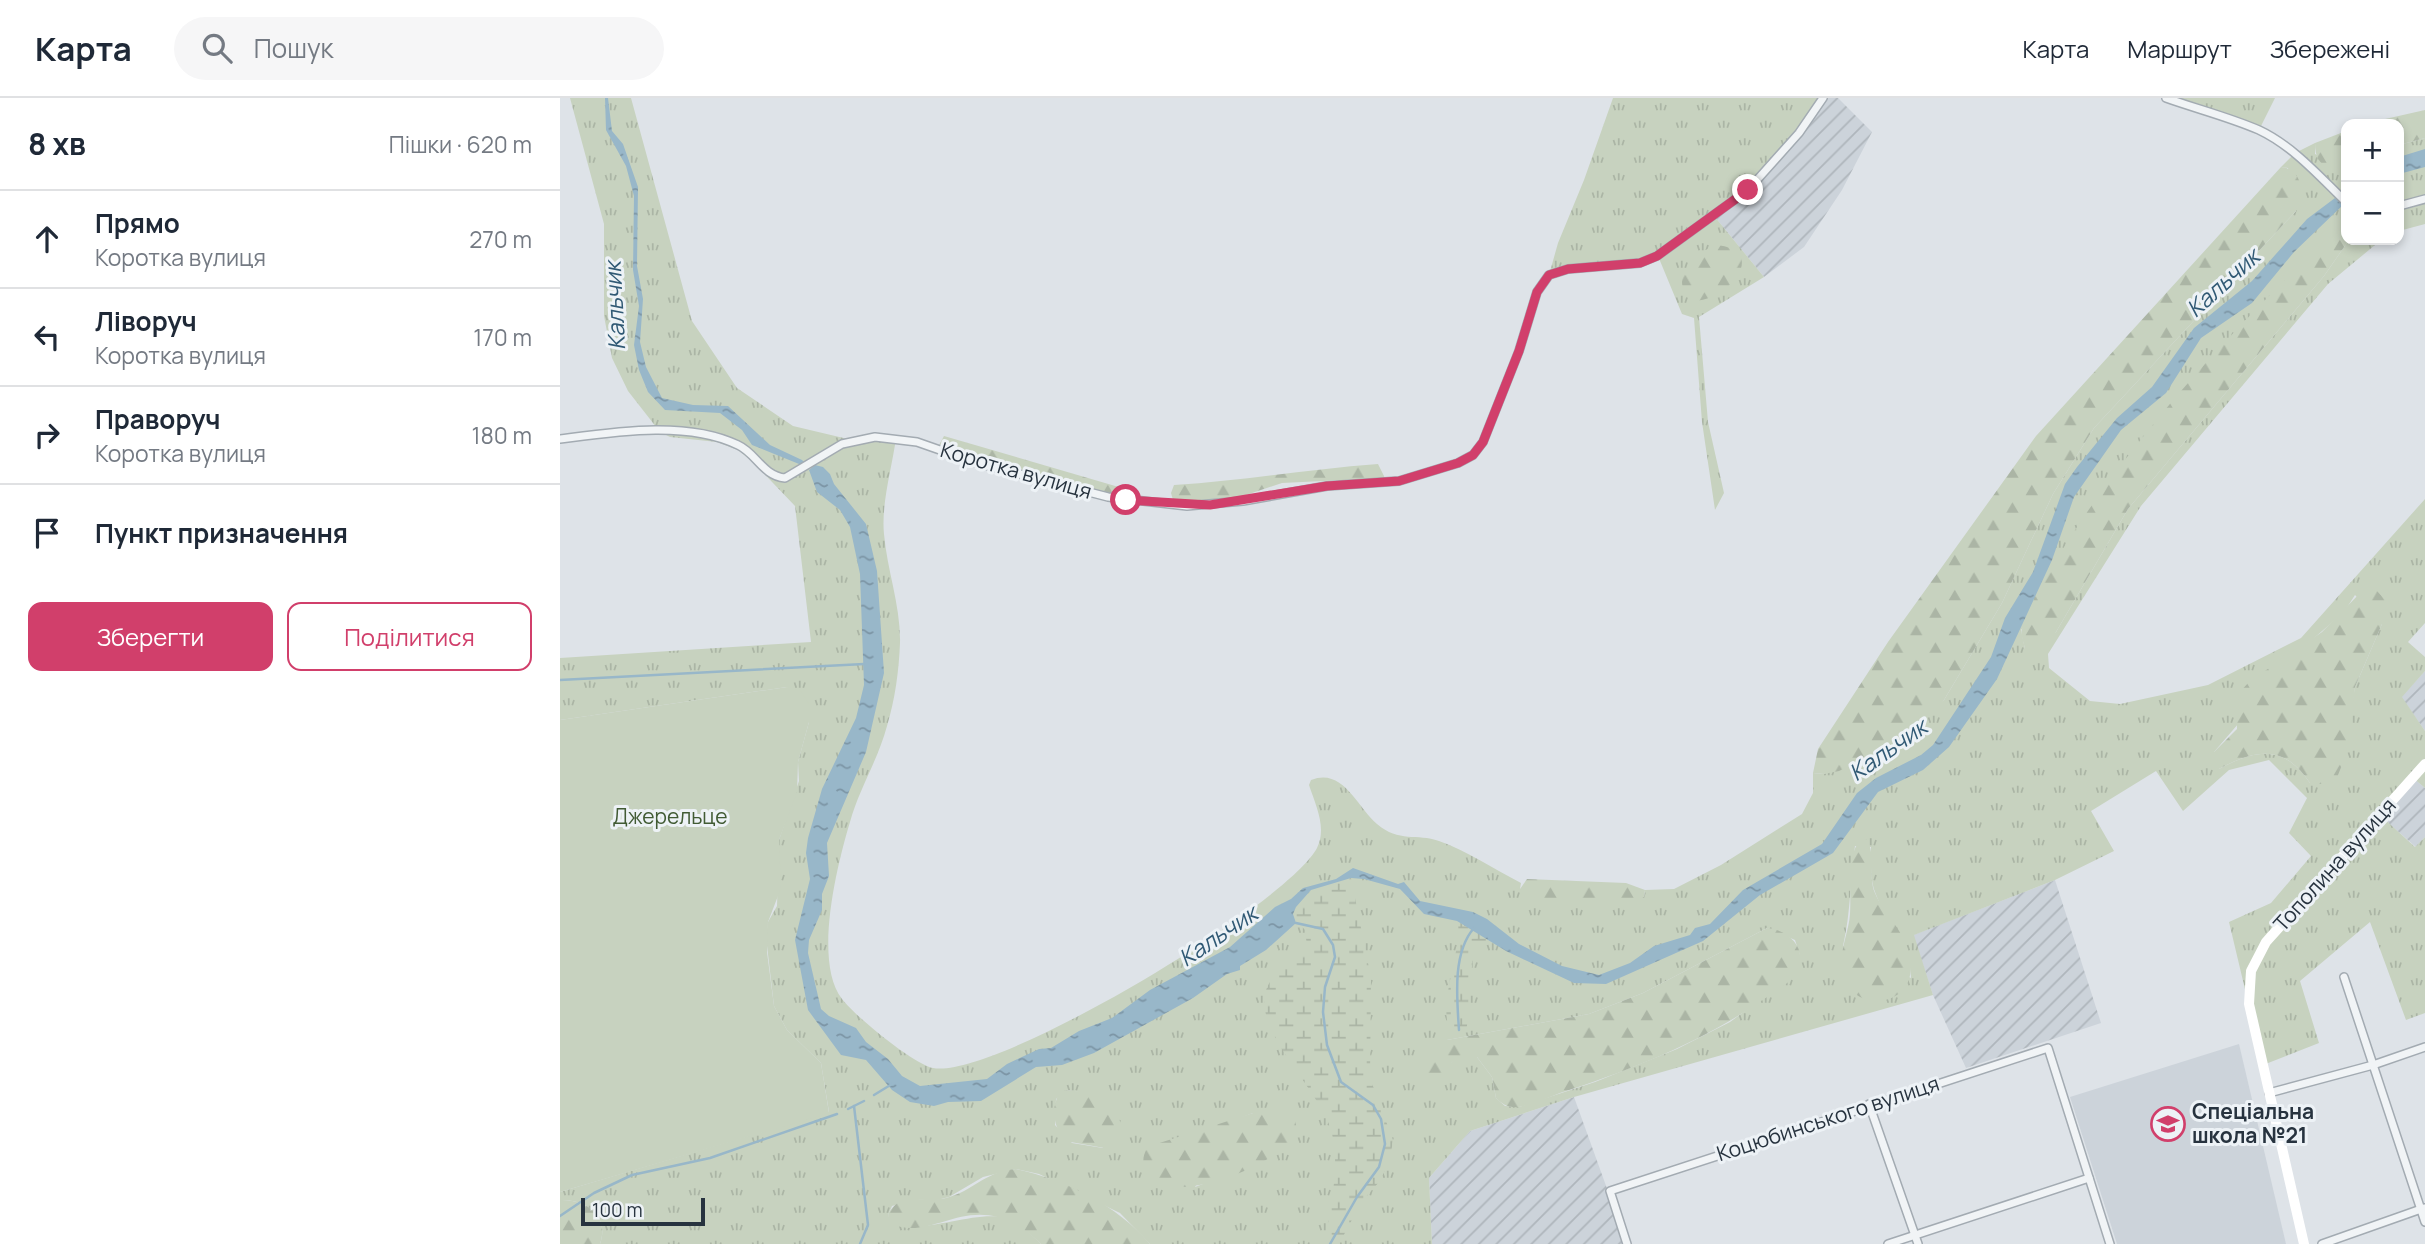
<!DOCTYPE html>
<html lang="uk">
<meta charset="utf-8">
<style>
body{margin:0;font-family:Manrope,sans-serif;background:#f6f6f7;color:#1f2937}
.controls{position:absolute;right:21px;top:21px;display:grid;overflow:hidden;border-radius:14px;box-shadow:0 4px 10px #0003}
.controls button{width:63px;height:63px;display:grid;place-items:center;padding:0;border:0;border-bottom:2px solid #e0e1e3;background:#fff;color:#1f2937;font:35px sans-serif}
.scale{position:absolute;left:21px;bottom:18px;width:124px;box-sizing:border-box;padding-left:7px;border:4px solid #27333f;border-top:0;font-size:19px;line-height:24px;white-space:nowrap;color:#27333f;-webkit-text-stroke:5px #edf2f6;paint-order:stroke}
.stop{position:absolute;width:21px;height:21px;margin:-16px;border:5px solid #d13f6b;border-radius:50%;background:#fff}
.stop.end{background:#d13f6b;border-color:#fff;box-shadow:0 2px 7px #0008}
.list{margin:0;padding:0;list-style:none}
h2{display:flex;justify-content:space-between;align-items:center;height:91px;margin:0;padding:0 28px;font-size:30px}
h2 small{font-size:23px;font-weight:400;color:#747a83}
.list li{display:grid;grid-template-columns:46px 1fr auto;gap:21px;align-items:center;box-sizing:border-box;height:98px;padding:0 28px;border-top:2px solid #e0e1e3}
.list b{display:block;font-size:26px;white-space:nowrap}
.list p{margin:0;font-size:23px;white-space:nowrap;color:#747a83}
.list em{font-size:23px;font-style:normal;color:#747a83}
.actions{display:flex;gap:14px;padding:21px 28px}
.actions a{flex:1;padding:16px 0;border:2px solid #d13f6b;border-radius:14px;text-align:center;font-size:24px;color:#d13f6b}
.actions .main{background:#d13f6b;color:#fff}
.icon{flex:none;width:38px;height:38px;fill:none;stroke:currentColor;stroke-width:2;stroke-linecap:round;stroke-linejoin:round}
.map{position:relative;flex:none;width:1865px;height:1146px;overflow:hidden}
header{display:flex;align-items:center;gap:42px;box-sizing:border-box;height:98px;padding:0 35px;background:#fff;border-bottom:2px solid #e0e1e3}
header strong{font-size:33px}
nav{display:flex;gap:38px;margin-inline-start:auto;font-size:24px}
.search{width:490px;height:63px;background:#f6f6f7;display:flex;align-items:center;gap:18px;box-sizing:border-box;padding:0 24px;border-radius:38px;color:#747a83;font-size:26px}
main{display:flex}
aside{flex:1;background:#fff}
.map>svg:first-child{display:block}
.built{fill:#ccd3da}
.industrial{fill:url(#industrial-furrows)}
.grass{fill:url(#grass-tufts);fill-rule:evenodd}
.forest{fill:url(#forest-firs)}
.wetland{fill:url(#wetland-marsh)}
.garden{fill:#c7d2bf}
.water{fill:url(#water-ripples)}
.lines{fill:none;stroke-linecap:round;stroke-linejoin:round}
.stream{stroke:#98b7c9;stroke-width:2.5}
.street-casing{stroke:#a3abb2;stroke-width:10}
.street{stroke:#f1f4f6;stroke-width:7}
.secondary{stroke:#fff;stroke-width:10}
.route{stroke:#d13f6b;stroke-width:9}
.labels{text-anchor:middle;stroke-width:6;stroke-linejoin:round;paint-order:stroke}
.street-label{font-size:21px;fill:#27333f;stroke:#edf2f6}
.park-label{font-size:21px;fill:#415b34;stroke:#edf2f6}
.poi-label{font-size:21px;font-weight:bold;fill:#27333f;stroke:#edf2f6;text-anchor:start}
.water-label{font-size:23px;font-style:italic;fill:#305974;stroke:#edf2f6}
</style>
<header>
<strong>Карта</strong>
<div class="search"><svg class="icon" aria-label="search" viewBox="0 0 24 24"><circle cx="10" cy="10" r="6"/><path d="M15 15l6 6"/></svg>Пошук</div>
<nav><a>Карта</a><a>Маршрут</a><a>Збережені</a></nav>
</header>
<main>
<aside>
<h2>8 хв<small>Пішки · 620 m</small></h2>
<ul class="list">
<li><svg class="icon" aria-label="ahead" viewBox="0 0 24 24"><path d="M12 20V5M6 11l6-6 6 6"/></svg><div><b>Прямо</b><p>Коротка вулиця</p></div><em>270 m</em></li>
<li><svg class="icon" aria-label="left" viewBox="0 0 24 24"><path d="M17 20v-9H6M10 6l-5 5 5 5"/></svg><div><b>Ліворуч</b><p>Коротка вулиця</p></div><em>170 m</em></li>
<li><svg class="icon" aria-label="right" viewBox="0 0 24 24"><path d="M7 20v-9h11M14 6l5 5-5 5"/></svg><div><b>Праворуч</b><p>Коротка вулиця</p></div><em>180 m</em></li>
<li><svg class="icon" aria-label="arrive" viewBox="0 0 24 24"><path d="M6 21V4h12l-3 4 3 4H6"/></svg><div><b>Пункт призначення</b></div></li>
</ul>
<div class="actions"><a class="main">Зберегти</a><a>Поділитися</a></div>
</aside>
<div class="map">
<svg width="1865" height="1146" viewBox="0 0 1865 1146">
<defs>
<pattern id="industrial-furrows" width="10" height="10" patternUnits="userSpaceOnUse" patternTransform="scale(1.75)"><rect width="10" height="10" fill="#ccd3da"/><path d="M-1 1l2-2M0 10L10 0M9 11l2-2" fill="none" stroke="#afb6bc"/></pattern>
<pattern id="grass-tufts" width="24" height="20" patternUnits="userSpaceOnUse" patternTransform="scale(1.75)"><rect width="24" height="20" fill="#c7d2bf"/><path d="M3 7l-1-3M5 7V3M7 7l1-3M15 17l-1-3M17 17v-4M19 17l1-3" fill="none" stroke="#abb5a5"/></pattern>
<pattern id="forest-firs" width="22" height="20" patternUnits="userSpaceOnUse" patternTransform="scale(1.75)"><rect width="22" height="20" fill="#c7d2bf"/><path d="M5 1l3.5 6h-7zM16 11l3.5 6h-7z" fill="#abb5a5"/></pattern>
<pattern id="wetland-marsh" width="20" height="14" patternUnits="userSpaceOnUse" patternTransform="scale(1.75)"><rect width="20" height="14" fill="#c7d2bf"/><path d="M1 5h8M5 5V1M11 12h8M15 12V8" fill="none" stroke="#abb5a5"/></pattern>
<pattern id="water-ripples" width="26" height="14" patternUnits="userSpaceOnUse" patternTransform="scale(1.75)"><rect width="26" height="14" fill="#98b7c9"/><path d="M2 4q2-2 4 0t4 0M15 11q2-2 4 0t4 0" fill="none" stroke="#7c95a5"/></pattern>
</defs>
<rect width="100%" height="100%" fill="#dee3e8"/>
<!-- built -->
<path class="built" d="M1679 946 1726 1146H1557L1510 999Z"/>
<!-- industrial -->
<g class="industrial">
<path d="M1263 0H1278L1312 34 1282 92 1244 149 1204 179 1155 119Z"/>
<path d="M1865 573V633L1841 599Z"/>
<path d="M1853 680 1865 690V739L1856 749 1819 717Z"/>
<path d="M1495 782 1541 925 1406 970 1373 897 1353 837Z"/>
<path d="M1014 999 1067 1146H872L869 1080 910 1033Z"/>
</g>
<!-- grass -->
<g class="grass">
<path d="M10 0H71L132 223 177 290 233 328 292 342 336 340C332 370 321 406 324 436 327 472 341 509 340 545 339 572 335 602 327 628 318 662 299 691 290 724 277 767 253 864 282 901 295 918 353 966 373 970 434 982 727 807 757 750 767 730 756 708 749 687L751 682C783 669 797 709 817 726 839 745 857 735 879 743 907 753 934 771 961 785L960 791 1084 799 1085 792 1114 791 1161 767 1242 716 1253 695V675L1264 676 1384 602 1442 505 1493 396 1534 330 1736 113 1728 70 1721 69 1735 55 1755 45V56L1786 70V136L1784 133 1461 532 1465 551 1496 534 1568 411 1764 178 1789 142H1821L1768 186 1581 408 1488 556 1489 570 1530 603 1560 606 1648 587 1741 540 1865 401V525L1848 544 1865 559V573L1842 599 1865 633V690L1853 680 1820 717 1855 749 1865 739V915L1846 922 1810 824 1740 883 1759 945 1703 967 1669 824 1711 805 1751 758 1729 735 1747 700 1709 662 1669 672 1623 713 1596 673 1531 713 1554 753 1495 782 1354 837 1373 897 1014 999 910 1033 869 1080 872 1146H590L560 1115 479 1076 456 1071 423 1079 389 1099 373 1103 356 1101 332 1108 328 1117C340 1146 414 1110 445 1120 460 1125 470 1136 481 1146H40C50 1117 25 1101 0 1102V1094L269 1014 261 965 227 932 214 908 206 839 208 824 217 808 219 742 239 683 238 664 249 624 227 589 0 622V560L251 544 235 408 194 365 178 352 157 344 110 339 100 334 68 293 52 260 44 218V126ZM1795 497 1822 526 1795 589 1791 612 1750 685C1724 646 1696 651 1659 671L1654 654 1746 547 1784 514ZM1295 748 1311 749C1311 763 1310 781 1315 794 1328 831 1349 832 1351 880L1283 848C1291 814 1290 781 1295 748ZM1207 830 1235 842 1240 857 1234 877 1170 924 1117 951 1035 984 959 1009 945 1008 936 1000 932 979 917 959H898L885 969 887 942 1029 916 1083 895ZM506 992 525 995 543 1050 512 1045 495 1027 496 1001ZM693 1015 701 1064 635 1089 672 1023Z"/>
<path d="M1053 0H1263L1214 63 1155 119 1204 179 1139 219 1148 324 1164 395 1155 412 1142 324 1134 220 1122 216 1098 158 1080 165 989 177 998 145 1024 82Z"/>
<path d="M1606 0H1715L1699 32Z"/>
<path d="M1865 40V126L1839 133V47Z"/>
</g>
<!-- forest -->
<g class="forest">
<path d="M1865 12V40L1839 47V26H1803Z"/>
<path d="M1786 33V70L1770 72C1759 65 1755 59 1755 45Z"/>
<path d="M1721 69C1744 71 1744 98 1736 113L1534 330 1493 396 1442 505 1384 602 1337 644 1279 673 1264 676 1253 675 1258 651 1328 544 1476 338Z"/>
<path d="M1784 133 1789 142 1764 178 1568 411 1496 534 1478 551H1465C1464 545 1460 536 1462 531 1467 510 1487 478 1498 459 1568 344 1676 226 1774 135Z"/>
<path d="M1155 147C1209 151 1171 201 1134 203 1106 184 1133 157 1155 147Z"/>
<path d="M384 338 569 392 566 402 377 351Z"/>
<path d="M818 366 825 380 722 385 677 400 644 405 613 402 611 395 614 387C683 383 749 371 818 366Z"/>
<path d="M1805 490 1817 493 1825 502 1822 526 1795 589 1788 652 1776 682 1760 686 1750 685C1724 646 1696 651 1659 671L1655 670 1652 663 1654 654 1677 631 1676 598 1690 583 1762 534Z"/>
<path d="M1300 742H1307C1316 757 1308 779 1315 795 1324 816 1344 832 1349 856 1364 912 1285 920 1282 869 1280 850 1289 833 1290 816 1292 793 1285 761 1300 742Z"/>
<path d="M967 781 1066 785 1085 792 1084 799 1073 804 970 802 960 791Z"/>
<path d="M1207 830C1231 832 1251 854 1234 878 1227 887 1213 895 1204 901 1142 944 1071 972 1000 995 987 1000 973 1007 959 1009 949 1010 943 1007 936 1000L932 979 917 959C894 959 886 964 879 986L869 991 862 988C854 964 867 953 887 942L1029 916 1083 895Z"/>
<path d="M506 992C516 994 530 993 540 996 558 1001 572 1045 550 1051L505 1043C493 1028 491 1012 499 995Z"/>
<path d="M719 1011 732 1014C737 1025 739 1035 730 1044 707 1069 618 1107 591 1079 581 1069 582 1060 587 1049L693 1015Z"/>
<path d="M456 1071C506 1082 557 1107 590 1146H481C414 1082 378 1146 331 1126L328 1117C339 1092 365 1105 386 1100 414 1093 423 1074 456 1071Z"/>
<path d="M0 1102C25 1101 50 1117 40 1146H0Z"/>
</g>
<!-- wetland -->
<g class="wetland">
<path d="M791 780 811 880 810 980 833 1042 830 1061 820 1083 802 1103 779 1146H764C770 1111 782 1064 770 1029 757 990 697 936 705 896 709 876 733 860 747 848L745 832 734 820C732 792 771 787 791 780Z"/>
<path d="M897 823 931 842 918 846 913 856 907 928 902 938 896 939C870 920 906 845 897 823Z"/>
</g>
<!-- garden -->
<path class="garden" d="M227 589 240 592 249 606V624L238 664 237 694 219 742 221 790 208 824 207 854 214 908 227 932 261 965 269 1015 0 1094V622Z"/>
<!-- water -->
<g class="water">
<path d="M45 0H48L52 33 63 46 78 89 77 168 83 201 80 244 86 269 102 300 133 307 168 308 210 347 242 362 246 366 244 368 192 347 182 332 160 315 105 312 88 294 79 272 74 247 79 208 73 172 74 98 66 68 46 32Z"/>
<path d="M1865 51V69L1839 76V59Z"/>
<path d="M1775 100 1783 107 1734 154 1692 205 1641 240 1606 295 1561 332 1514 399 1492 462 1437 581 1389 649 1363 672 1318 694 1273 755 1200 797 1143 843 1046 886 1014 885 946 853 897 823 864 816 840 791 804 781 791 780 751 792 736 809 733 816 736 825 706 852 680 868V872L667 876 633 900 534 955 502 967 476 969 421 1003 388 1004 374 1008 350 1004 332 992 306 962 281 957 248 912 235 842 250 781 246 755 248 740 262 691 296 620 304 587 300 476 290 429 280 412 257 394 249 372 255 367 263 369 270 376 274 386 306 426 317 473 324 575 306 654 267 745 269 778 262 796V812L249 842 248 855 261 911 269 918 296 930 306 944 328 961 342 978 360 988 427 981 447 966 479 951 491 950 519 933 552 920 590 892 670 849 715 809 731 801 743 790 776 781 793 770 838 786 844 784 860 803 913 814 927 821 959 846 1002 868 1039 877 1070 865 1094 848 1130 837 1135 830 1150 826 1183 792 1262 746 1297 695 1316 680 1361 657 1373 647 1431 559 1445 520 1473 474 1505 386 1517 369 1557 320 1592 289 1634 230 1692 183 1747 121Z"/>
</g>
<g class="lines">
<!-- stream -->
<g class="stream">
<path d="M0 582 304 566"/>
<path d="M736 825 763 831 773 847 775 859 765 889 763 914 767 947 781 984 813 1007 821 1021 825 1046 819 1069 797 1099 770 1146"/>
<path d="M899 932C897 901 892 855 914 830"/>
<path d="M314 997 332 986"/>
<path d="M294 1008 308 1127 300 1146"/>
<path d="M288 1011 304 1003"/>
<path d="M0 1118 34 1095 72 1077 150 1060 277 1016"/>
</g>
<!-- street casing -->
<g class="street-casing">
<g id="street">
<path d="M1606 0C1637 11 1669 19 1699 32 1733 48 1759 78 1786 104"/>
<path d="M1839 108 1865 101"/>
<path d="M0 341C53 334 127 322 178 347 196 355 203 378 225 380L282 346 315 339 357 344 417 365 548 399 627 408 683 403 767 388 839 383 898 365 913 357 923 344 959 253 977 194 989 177 1008 171 1080 165 1097 158 1188 92 1239 35 1263 0"/>
<path d="M1784 879 1865 1124"/>
<path d="M1709 995 1813 967 1865 949"/>
<path d="M1309 1006 1358 1146"/>
<path d="M1067 1146 1050 1093 1488 950 1550 1146"/>
<path d="M1328 1146 1529 1080"/>
<path d="M1762 1146 1864 1110"/>
</g>
</g>
<!-- street -->
<use href="#street" class="street"/>
<!-- secondary -->
<path class="secondary" d="M1744 1146 1689 906 1691 873 1706 844 1865 666"/>
</g>
<g class="lines">
<!-- route -->
<path class="route" d="M566 402 650 407 767 388 839 383 898 365 913 357 923 344 959 253 977 194 989 177 1008 171 1080 165 1097 158 1188 92"/>
</g>
<!-- icons -->
<defs>
<g id="school-ring" transform="scale(1.75)"><circle r="9.5" fill="#edf2f6" stroke="#d13f6b" stroke-width="1.5"/><path d="M0-5L7-2L0 1L-7-2ZM-4 1L0 2.5L4 1V4Q0 6-4 4Z" fill="#d13f6b"/></g>
</defs>
<g fill-rule="evenodd">
<use href="#school-ring" x="1608" y="1026"/>
</g>
<g class="labels">
<!-- street labels -->
<g class="street-label">
<text transform="translate(456 373) rotate(16)" y="7">Коротка вулиця</text>
<text transform="translate(1775 767) rotate(-48)" y="7">Тополина вулиця</text>
<text transform="translate(1268 1021) rotate(-18)" y="7">Коцюбинського вулиця</text>
</g>
<!-- park labels -->
<g class="park-label">
<text x="110" y="726">Джерельце</text>
</g>
<!-- poi labels -->
<g class="poi-label">
<text x="1632" y="1021">Спеціальна<tspan x="1632" dy="24">школа №21</tspan></text>
</g>
<!-- water labels -->
<g class="water-label">
<text transform="translate(1663 185) rotate(-42)" y="8">Кальчик</text>
<text transform="translate(55 208) rotate(-93)" y="8">Кальчик</text>
<text transform="translate(1328 652) rotate(-35)" y="8">Кальчик</text>
<text transform="translate(658 838) rotate(-34)" y="8">Кальчик</text>
</g>
</g>
</svg>
<div class="controls">
<button>+</button>
<button>−</button>
</div>
<div class="scale">100 m</div>
<div class="stop" style="left:566px;top:402px"></div>
<div class="stop end" style="left:1188px;top:92px"></div>
</div>
</main>
